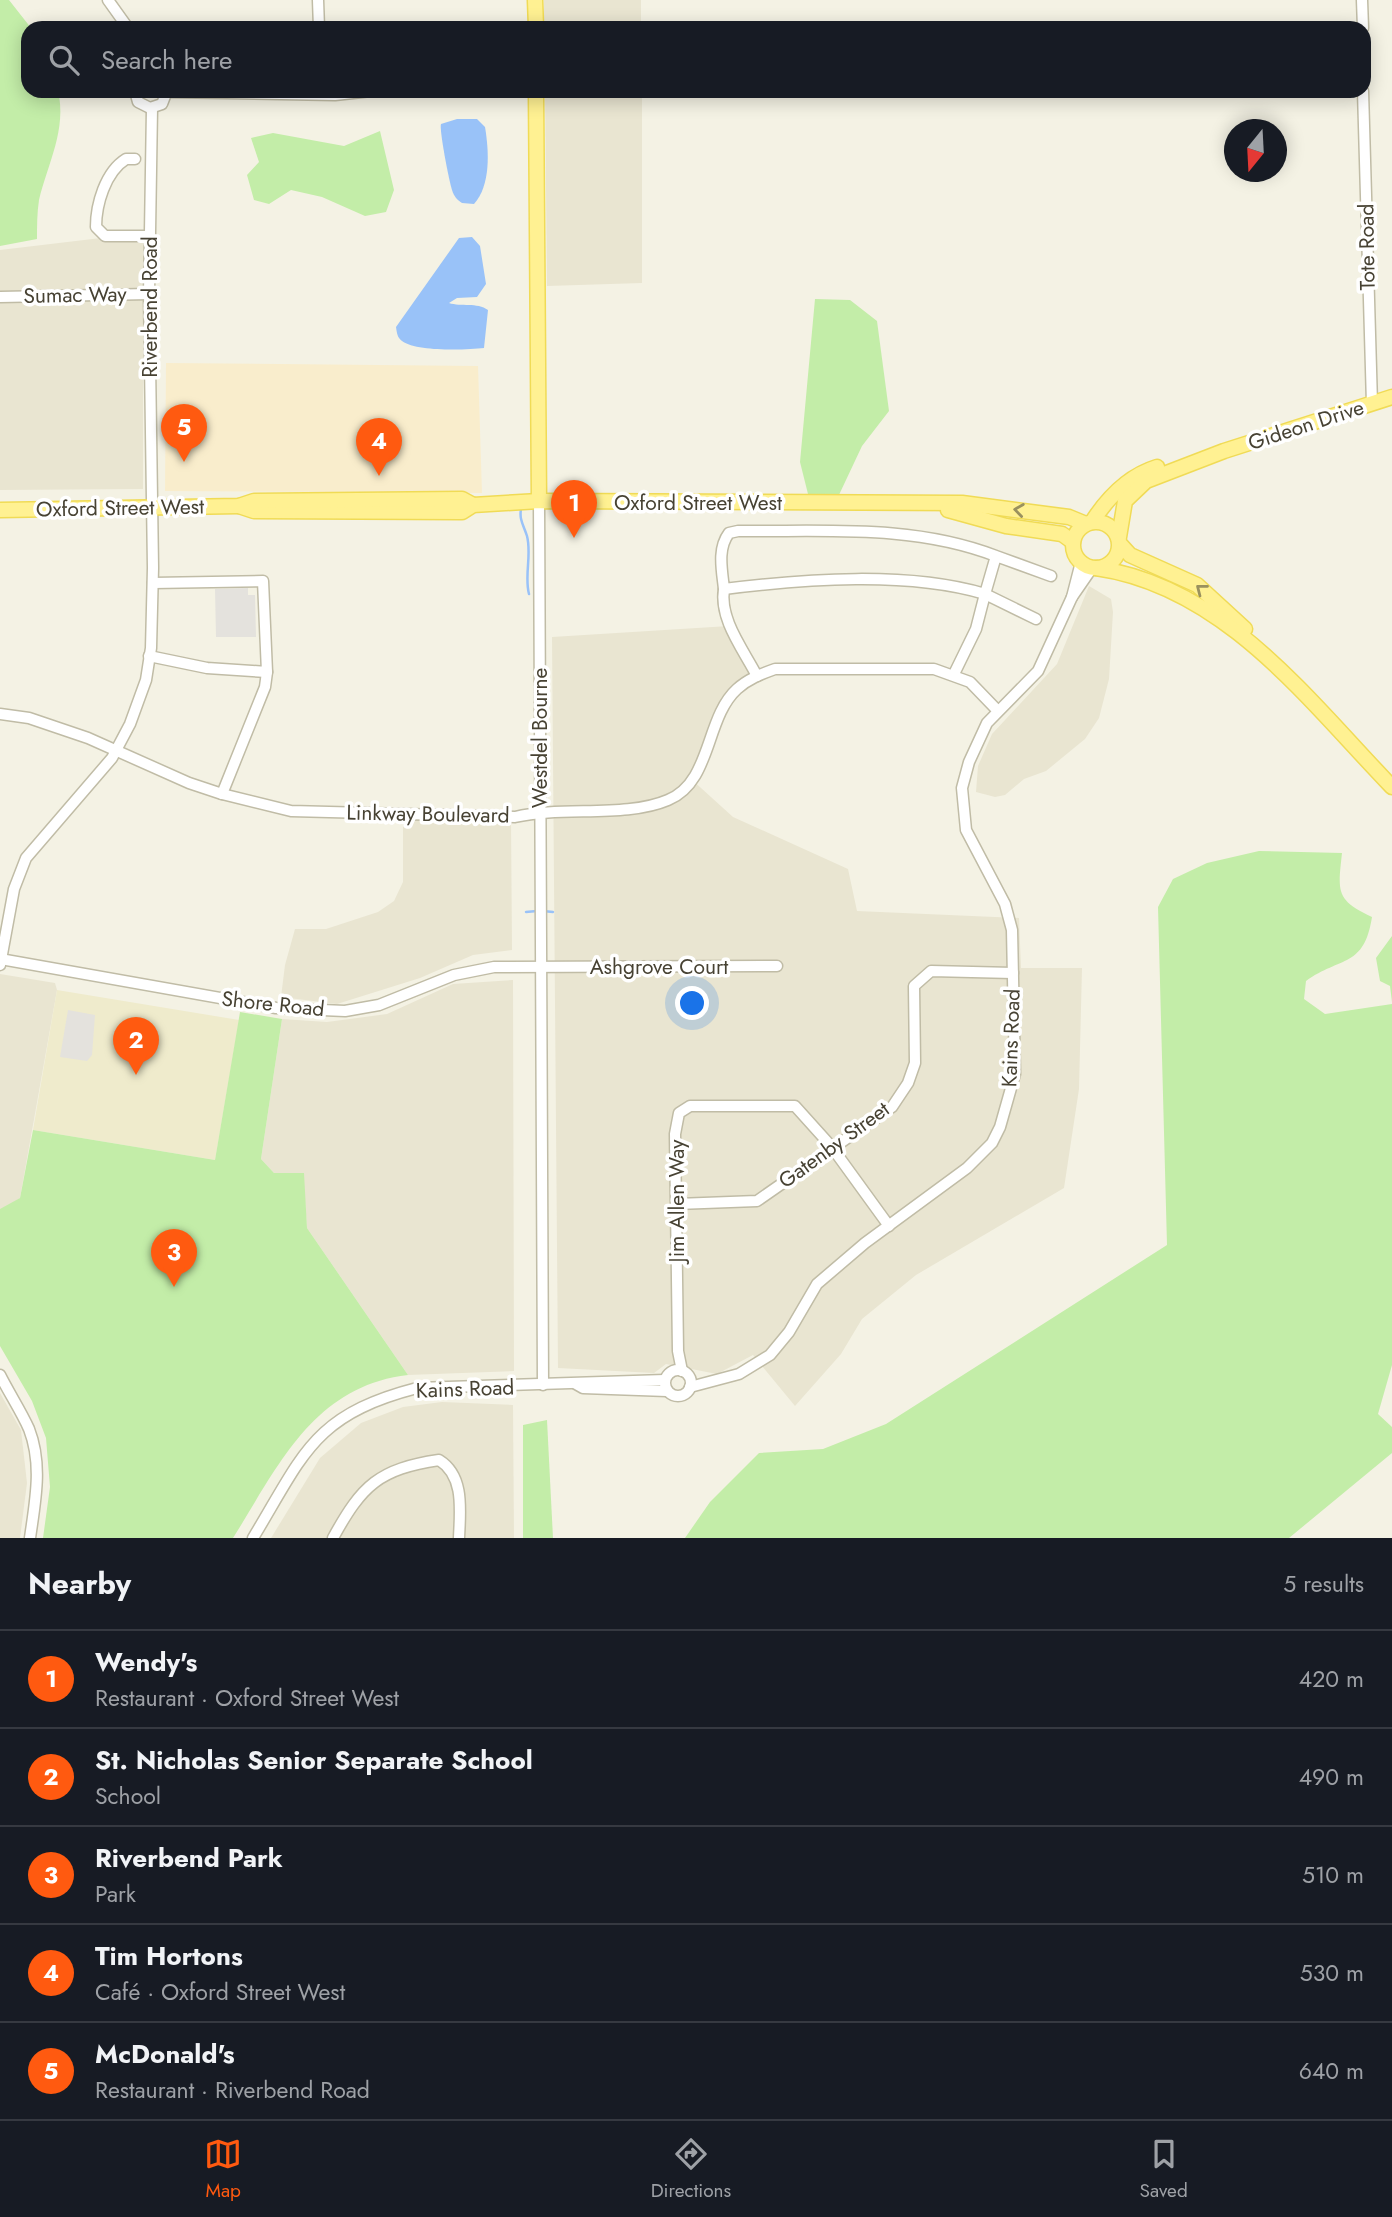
<!DOCTYPE html>
<meta charset="utf-8">
<style>
body{margin:0;font-family:Jost,sans-serif;background:#242831;color:#f1f3f6}
.compass{position:absolute;left:1224px;top:119px;width:63px;height:63px;border-radius:50%;background:#171b24;box-shadow:0 4px 18px #0003;rotate:198deg}
.you{position:absolute;left:693px;top:1004px;width:24px;height:24px;margin:-18px;border:5px solid #fff;border-radius:50%;background:#1a73e8;box-shadow:0 0 0 10px #1a73e833}
.badge{display:grid;place-items:center;width:46px;height:46px;border-radius:50%;background:#ff5a10;color:#fff;font-size:23px;font-weight:700}
.pin{position:absolute;translate:-50% -58px;filter:drop-shadow(0 2px 4px #0008)}
.pin::after{content:'';position:absolute;top:37px;width:24px;height:21px;background:inherit;clip-path:polygon(0 0,100% 0,50% 100%)}
.list{margin:0;padding:0;list-style:none}
h2{display:flex;justify-content:space-between;align-items:center;height:91px;margin:0;padding:0 28px;font-size:30px}
h2 small{font-size:23px;font-weight:400;color:#9ea1a6}
.list li{display:grid;grid-template-columns:46px 1fr auto;gap:21px;align-items:center;box-sizing:border-box;height:98px;padding:0 28px;border-top:2px solid #363941}
.list b{display:block;font-size:26px;white-space:nowrap}
.list p{margin:0;font-size:23px;white-space:nowrap;color:#9ea1a6}
.list em{font-size:23px;font-style:normal;color:#9ea1a6}
.icon{flex:none;width:38px;height:38px;fill:none;stroke:currentColor;stroke-width:2;stroke-linecap:round;stroke-linejoin:round}
.map{position:relative;flex:none;width:1392px;height:1538px;overflow:hidden}
.search{position:absolute;background:#171b24;box-shadow:0 4px 18px #0003;left:21px;right:21px;top:21px;height:77px;display:flex;align-items:center;gap:18px;box-sizing:border-box;padding:0 24px;border-radius:21px;color:#9ea1a6;font-size:26px}
.sheet{height:581px;background:#171b24}
nav{display:flex;justify-content:space-around;align-items:center;box-sizing:border-box;height:98px;border-top:2px solid #363941;background:#171b24;font-size:19px;color:#9ea1a6}
nav a{display:grid;justify-items:center;gap:4px}
nav .on{color:#ff5a10}
.map>svg:first-child{display:block}
.residential{fill:#e9e5d1}
.commercial{fill:#f9edcc}
.education{fill:#efebcc}
.green{fill:#c3eda8}
.parking{fill:#e4e2dd}
.water{fill:#99c2f8}
.lines{fill:none;stroke-linecap:round;stroke-linejoin:round}
.stream{stroke:#99c2f8;stroke-width:2.5}
.minor-casing{stroke:#c0bca6;stroke-width:13}
.major-casing{stroke:#f0db56;stroke-width:17}
.minor{stroke:#fff;stroke-width:10}
.major{stroke:#fff192;stroke-width:14}
.oneway{stroke:#9a915e}
.labels{text-anchor:middle;stroke-width:7;stroke-linejoin:round;paint-order:stroke}
.street-label{font-size:21px;fill:#474233;stroke:#fff}
</style>
<div class="map">
<svg width="1392" height="1538" viewBox="0 0 1392 1538">
<rect width="100%" height="100%" fill="#f4f2e4"/>
<!-- residential -->
<g class="residential">
<rect x="544" y="0" width="97" height="28"/>
<path d="M545 91H642V283L547 286Z"/>
<path d="M143 233V489L0 490V250Z"/>
<path d="M1089 586 1111 599 1113 612 1109 679 1099 718 1085 739 1046 771 1024 779 1005 795 995 797 976 792 978 766 992 734 1057 664Z"/>
<path d="M729 626 755 673 722 697 690 778 733 817 848 869 857 911 1019 918 1021 968H1082L1079 1089 1064 1188 916 1275 862 1319 841 1354 795 1406 753 1355 717 1374 666 1364 654 1373 558 1368 552 637Z"/>
<path d="M403 818 511 821 512 950 473 955 420 978 337 1004 281 997 285 965 295 929H326L378 912 394 901 403 882Z"/>
<path d="M0 974 55 983 57 990 20 1198 3 1210 0 1209Z"/>
<path d="M513 980 514 1371 408 1375 307 1228 303 1173H274L261 1159 282 1019 327 1022 387 1014 453 984Z"/>
<path d="M0 1393 21 1430 27 1483 20 1538H0Z"/>
<path d="M442 1402 513 1405 514 1538H271L320 1458 361 1423 403 1407Z"/>
</g>
<!-- commercial -->
<path class="commercial" d="M166 363 478 366 482 493 165 491Z"/>
<!-- education -->
<path class="education" d="M57 990 239 1020 215 1160 33 1130Z"/>
<!-- green -->
<g class="green">
<path d="M0 0H9L31 28H28V91H58C67 129 48 163 39 200 37 213 37 226 37 239L0 246Z"/>
<path d="M380 131 394 190 386 212 365 216 322 197 291 190 269 204 254 200 247 175 259 162 251 138 273 133 344 146Z"/>
<path d="M815 299 850 300 877 321 889 411 862 446 838 497 808 494 800 462Z"/>
<path d="M1259 851 1342 853C1338 891 1335 900 1372 917 1364 968 1341 956 1306 981L1304 999 1325 1014 1392 1004V1365L1378 1414 1392 1427V1453L1289 1538H685L710 1502 759 1453 823 1449 886 1424 1167 1245 1158 907 1173 879 1207 863Z"/>
<path d="M1392 936V1002L1390 986 1380 981 1376 958Z"/>
<path d="M240 1012 282 1019 261 1159 274 1173H304L307 1228 408 1375C313 1386 278 1467 233 1538H43L50 1487 46 1438 32 1401 0 1346V1209L20 1198 33 1130 215 1160Z"/>
<path d="M547 1420 553 1538H523V1425Z"/>
</g>
<!-- parking -->
<g class="parking">
<path d="M248 588V595H255L256 637H216L215 589Z"/>
<path d="M68 1010 95 1015 92 1055 87 1061 60 1057Z"/>
</g>
<!-- water -->
<g class="water">
<path d="M457 119H477L485 127C489 151 491 185 474 204L462 203C457 200 454 196 452 190 449 181 439 129 441 124Z"/>
<path d="M472 237 480 246 486 284 477 297 457 298 449 303C461 307 477 302 488 310L484 348C466 350 417 352 402 341 397 337 397 333 396 327L459 238Z"/>
</g>
<g class="lines">
<!-- stream -->
<g class="stream">
<path d="M521 509C519 520 524 526 527 536 532 555 524 576 529 594"/>
<path d="M543 911 553 912"/>
<path d="M526 912 537 911"/>
</g>
<!-- minor casing -->
<g class="minor-casing">
<g id="minor">
<path d="M108 0 128 28"/>
<path d="M318 0 319 28"/>
<path d="M1362 0 1363 28"/>
<path d="M135 91 138 102 150 108 162 104 167 91"/>
<path d="M1363 91 1372 404"/>
<path d="M168 92 335 95 371 91"/>
<path d="M135 159H126C105 172 96 205 96 227L105 236H150"/>
<path d="M0 297 149 294"/>
<path d="M539 501 543 1385"/>
<path d="M996 556C913 524 825 532 738 531L729 533C717 549 722 570 724 589 806 579 907 571 985 594L996 556 1051 576"/>
<path d="M724 589C719 619 743 649 757 676"/>
<path d="M1072 597 1092 568"/>
<path d="M149 656 207 668 267 672 263 581 153 583"/>
<path d="M954 674 976 629 985 594 1036 619"/>
<path d="M0 714 29 718 88 738 189 783 222 794 291 811 515 817C563 806 626 818 668 800 712 782 705 718 737 689 748 679 761 674 775 669H934L970 682 997 710"/>
<path d="M222 794 265 687 267 672"/>
<path d="M0 959 276 1008 345 1011 379 1005 454 975 494 967 777 966"/>
<path d="M0 965 14 889 26 858 112 758 130 724 146 680 151 648 153 568 149 294 152 108"/>
<path d="M677 1204 757 1201 892 1107 908 1083 915 1063 914 986 931 971 1013 973"/>
<circle cx="678" cy="1383" r="13"/>
<path d="M682 1371 678 1351 675 1134 679 1113 690 1106H795L831 1146 889 1226"/>
<path d="M0 1375C9 1393 21 1411 29 1429 43 1465 35 1502 30 1538"/>
<path d="M576 1384 583 1388 667 1391"/>
<path d="M690 1387 739 1374 770 1355 789 1332 817 1284 865 1243 967 1168 992 1143 1000 1127 1015 1074 1012 930 1005 904 966 830 962 788 969 762 987 723 1038 671 1072 597 1081 562"/>
<path d="M253 1538C304 1454 313 1415 417 1388L665 1380"/>
<path d="M333 1538C362 1485 379 1469 439 1460 465 1476 460 1511 459 1538"/>
</g>
</g>
<!-- major casing -->
<g class="major-casing">
<g id="major">
<path d="M535 0 536 28"/>
<path d="M536 91 539 501"/>
<path d="M239 506 254 511 462 512 473 505 539 501 962 503 1069 517 1086 524"/>
<path d="M0 510 239 506 254 501 462 499 473 505"/>
<path d="M948 510 1006 526 1062 534 1073 542"/>
<circle cx="1096" cy="545" r="23"/>
<path d="M1092 522C1108 497 1128 476 1157 467"/>
<path d="M1119 537 1125 501 1146 481 1224 451 1392 397"/>
<path d="M1120 544 1130 555 1197 585 1245 629"/>
<path d="M1096 568C1224 586 1308 700 1392 787"/>
</g>
</g>
<!-- minor -->
<use href="#minor" class="minor"/>
<!-- major -->
<use href="#major" class="major"/>
</g>
<!-- one-way arrows -->
<defs><path id="oneway-chevron" d="M-2-3.5L2.5 0L-2 3.5" fill="none" stroke-width="1.6" stroke-linecap="round" stroke-linejoin="round" transform="scale(1.75)"/></defs>
<g class="oneway">
<use href="#oneway-chevron" transform="translate(1019 510) rotate(-172)"/>
<use href="#oneway-chevron" transform="translate(1201 589) rotate(-142)"/>
</g>
<g class="labels">
<!-- street labels -->
<g class="street-label">
<text transform="translate(1367 247) rotate(-91)" y="7">Tote Road</text>
<text transform="translate(75 295) rotate(-1)" y="7">Sumac Way</text>
<text transform="translate(150 307) rotate(-90)" y="7">Riverbend Road</text>
<text transform="translate(1306 425) rotate(-18)" y="7">Gideon Drive</text>
<text x="698" y="510">Oxford Street West</text>
<text transform="translate(120 508) rotate(-1)" y="7">Oxford Street West</text>
<text transform="translate(540 738) rotate(-90)" y="7">Westdel Bourne</text>
<text transform="translate(428 814) rotate(1)" y="7">Linkway Boulevard</text>
<text x="659" y="974">Ashgrove Court</text>
<text transform="translate(273 1004) rotate(6)" y="7">Shore Road</text>
<text transform="translate(1011 1038) rotate(-88)" y="7">Kains Road</text>
<text transform="translate(834 1145) rotate(-36)" y="7">Gatenby Street</text>
<text transform="translate(677 1201) rotate(-90)" y="7">Jim Allen Way</text>
<text transform="translate(465 1389) rotate(-2)" y="7">Kains Road</text>
</g>
</g>
</svg>
<svg class="compass" viewBox="-18 -18 36 36"><path d="M0-13l5 13h-10z" fill="#e53935"/><path d="M0 13l5-13h-10z" fill="#9ea1a6"/></svg>
<div class="you"></div>
<div class="pin badge" style="left:574px;top:538px">1</div>
<div class="pin badge" style="left:136px;top:1075px">2</div>
<div class="pin badge" style="left:174px;top:1287px">3</div>
<div class="pin badge" style="left:379px;top:476px">4</div>
<div class="pin badge" style="left:184px;top:462px">5</div>
<div class="search"><svg class="icon" aria-label="search" viewBox="0 0 24 24"><circle cx="10" cy="10" r="6"/><path d="M15 15l6 6"/></svg>Search here</div>
</div>
<section class="sheet">
<h2>Nearby<small>5 results</small></h2>
<ul class="list">
<li><span class="badge">1</span><div><b>Wendy's</b><p>Restaurant · Oxford Street West</p></div><em>420 m</em></li>
<li><span class="badge">2</span><div><b>St. Nicholas Senior Separate School</b><p>School</p></div><em>490 m</em></li>
<li><span class="badge">3</span><div><b>Riverbend Park</b><p>Park</p></div><em>510 m</em></li>
<li><span class="badge">4</span><div><b>Tim Hortons</b><p>Café · Oxford Street West</p></div><em>530 m</em></li>
<li><span class="badge">5</span><div><b>McDonald's</b><p>Restaurant · Riverbend Road</p></div><em>640 m</em></li>
</ul>
</section>
<nav>
<a class="on"><svg class="icon" aria-label="map" viewBox="0 0 24 24"><path d="M3 6l6-2 6 2 6-2v14l-6 2-6-2-6 2zM9 4v14M15 6v14"/></svg>Map</a>
<a><svg class="icon" aria-label="directions" viewBox="0 0 24 24"><path d="M12 3l9 9-9 9-9-9zM9 14v-3h6M13 9l2 2-2 2"/></svg>Directions</a>
<a><svg class="icon" aria-label="saved" viewBox="0 0 24 24"><path d="M7 4h10v16l-5-4-5 4z"/></svg>Saved</a>
</nav>
